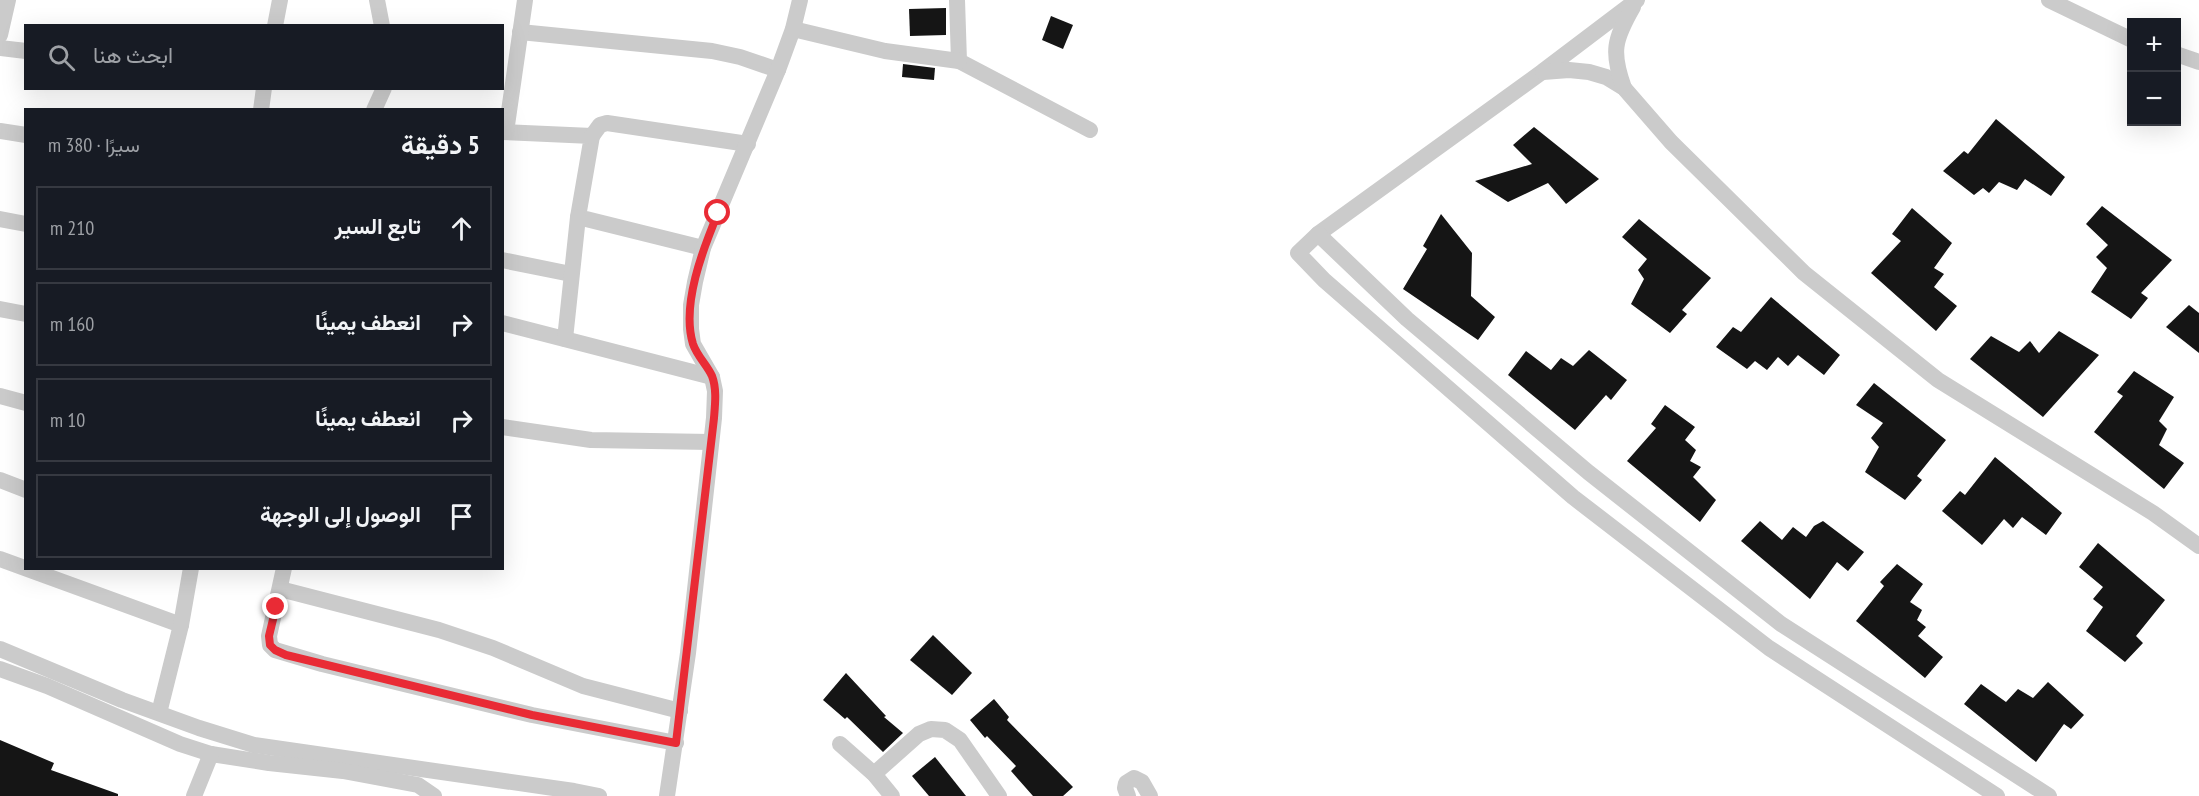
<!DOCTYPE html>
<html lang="ar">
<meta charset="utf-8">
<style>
body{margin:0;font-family:"PT Sans Narrow",Vazirmatn,sans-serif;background:#20242c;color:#f1f3f6;direction:rtl}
.controls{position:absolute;right:18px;top:18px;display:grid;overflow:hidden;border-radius:0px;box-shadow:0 6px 24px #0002}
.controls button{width:54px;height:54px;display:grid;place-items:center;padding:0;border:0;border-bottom:2px solid #363941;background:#171b24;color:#f1f3f6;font:30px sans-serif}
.stop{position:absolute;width:18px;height:18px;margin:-14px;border:4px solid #e92b35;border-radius:50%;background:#fff}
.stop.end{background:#e92b35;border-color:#fff;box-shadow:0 2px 6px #0008}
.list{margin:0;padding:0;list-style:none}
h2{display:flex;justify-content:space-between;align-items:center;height:78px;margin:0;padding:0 24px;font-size:26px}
h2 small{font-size:20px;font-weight:400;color:#9ea1a6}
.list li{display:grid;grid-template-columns:39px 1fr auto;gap:18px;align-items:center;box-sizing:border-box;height:84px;margin:0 12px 12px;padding:0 12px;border:2px solid #363941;border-radius:0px}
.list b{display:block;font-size:22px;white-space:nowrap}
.list em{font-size:20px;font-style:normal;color:#9ea1a6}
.icon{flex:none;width:33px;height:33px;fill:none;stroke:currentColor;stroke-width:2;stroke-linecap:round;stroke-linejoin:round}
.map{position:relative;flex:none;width:2199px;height:796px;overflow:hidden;direction:ltr}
.search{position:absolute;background:#171b24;box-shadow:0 6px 24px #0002;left:24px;top:24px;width:480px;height:66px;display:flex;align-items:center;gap:15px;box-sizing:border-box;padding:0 21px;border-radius:0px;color:#9ea1a6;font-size:22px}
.panel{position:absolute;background:#171b24;box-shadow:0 6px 24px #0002;left:24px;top:108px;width:480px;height:462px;border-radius:0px;direction:rtl}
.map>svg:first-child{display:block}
.building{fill:#151515}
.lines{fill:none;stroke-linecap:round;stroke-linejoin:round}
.minor{stroke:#cbcbcb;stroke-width:16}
.route{stroke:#e92b35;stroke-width:8}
</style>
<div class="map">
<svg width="2199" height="796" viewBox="0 0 2199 796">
<rect width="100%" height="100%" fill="#fff"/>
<!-- building -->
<g class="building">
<path d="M946 8V35L910 36 909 9Z"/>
<path d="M1051 16 1073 25 1063 49 1042 40Z"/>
<path d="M903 64 935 68 934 80 902 77Z"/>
<path d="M1996 119 2065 177 2051 196 2025 179 2017 190 1999 182 1989 193 1983 188 1974 195 1943 171 1964 151 1968 154Z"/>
<path d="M1534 127 1599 179 1566 204 1548 183 1508 202 1475 181 1532 164 1513 145Z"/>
<path d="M2102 206 2172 260 2141 293 2148 298 2131 319 2091 292 2107 268 2096 257 2108 245 2086 224Z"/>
<path d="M1912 208 1952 243 1934 268 1944 274 1934 287 1957 306 1936 331 1871 273 1901 241 1892 234Z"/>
<path d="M1441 214 1472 253 1471 296 1495 317 1478 340 1403 289 1427 249 1423 246Z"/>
<path d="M1639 219 1711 278 1682 310 1687 314 1670 333 1631 304 1644 279 1638 270 1647 259 1622 237Z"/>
<path d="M1771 297 1840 355 1824 375 1798 355 1788 366 1778 357 1767 370 1755 361 1747 369 1716 347 1733 327 1741 332Z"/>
<path d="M2189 305 2199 313V353L2166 327Z"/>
<path d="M2059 331 2099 355 2043 417 1970 359 1991 336 2019 352 2030 341 2039 353Z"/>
<path d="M1589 350 1627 380 1611 400 1606 395 1575 430 1508 375 1526 351 1551 370 1561 358 1573 366Z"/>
<path d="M2134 371 2174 397 2159 421 2167 429 2159 445 2184 463 2164 489 2094 432 2123 396 2117 392Z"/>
<path d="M1874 383 1946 440 1917 476 1922 480 1905 500 1865 472 1879 447 1871 438 1883 423 1856 405Z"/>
<path d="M1665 405 1695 427 1685 440 1696 450 1690 461 1701 467 1693 477 1716 500 1700 522 1627 461 1656 428 1651 424Z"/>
<path d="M1995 457 2062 513 2046 535 2022 517 2013 528 2004 519 1982 545 1942 511 1960 491 1965 495Z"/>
<path d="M1760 521 1782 540 1793 527 1806 537 1814 526 1823 521 1864 552 1848 571 1837 562 1810 599 1741 541Z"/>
<path d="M2098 543 2165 600 2136 636 2143 643 2125 662 2086 631 2103 607 2093 599 2103 587 2079 567Z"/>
<path d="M1897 564 1923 584 1910 602 1922 610 1917 620 1926 627 1918 636 1943 657 1925 678 1856 621 1884 586 1880 582Z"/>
<path d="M933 635 972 673 952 695 910 660Z"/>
<path d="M846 673 886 716 884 717 903 733 883 752 847 717 845 719 823 700Z"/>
<path d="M2048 682 2084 715 2071 729 2064 724 2036 762 1964 704 1981 684 2006 702 2018 689 2033 698Z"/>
<path d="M994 699 1009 717 1007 720 1073 787 1063 796H1033L1011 771 1016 766 987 736 985 738 970 720Z"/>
<path d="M0 740 54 763 51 770 118 794V796H0Z"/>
<path d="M935 757 966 796H929L912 776Z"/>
</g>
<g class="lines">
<!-- minor -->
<g class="minor">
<path d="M377 0 382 26"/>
<path d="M957 0 959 61 1090 130"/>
<path d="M1637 0 1542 72 1318 234 1298 253 1324 280 1573 497 1769 648 1997 796"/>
<path d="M2049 0 2132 40"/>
<path d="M275 26 280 0"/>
<path d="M793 29 885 51 959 61"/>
<path d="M520 32 712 51 740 57 778 70"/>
<path d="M0 35 8 0"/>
<path d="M0 48 26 51"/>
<path d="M2176 54 2199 62"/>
<path d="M1543 72 1569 70 1589 72 1606 77 1624 88 1671 142 1804 273 1938 380 2153 513 2199 546"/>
<path d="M1624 88C1611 52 1614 40 1633 7"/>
<path d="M261 110 264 88"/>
<path d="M374 110 384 88"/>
<path d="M0 131 26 135"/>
<path d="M502 132 592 136 578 217 703 248"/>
<path d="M506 132 525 0"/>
<path d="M592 136 600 125 607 123 748 144"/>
<path d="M0 219 26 224"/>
<path d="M1318 234 1407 319 1588 472 1781 624 2049 796"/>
<path d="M502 260 571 274"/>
<path d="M0 309 26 314"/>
<path d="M502 323 712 377"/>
<path d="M565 339 578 217"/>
<path d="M0 396 26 403"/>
<path d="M502 427 591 440 711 442"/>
<path d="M0 480 26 490"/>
<path d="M0 559 181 625"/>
<path d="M284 568 269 636 270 645 275 650 322 664 532 715 676 743"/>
<path d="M280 589 439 630 493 648 583 686 680 711"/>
<path d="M0 649 122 700 199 728 254 745 574 791 599 796"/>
<path d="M0 669 47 686 180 744 211 754 269 763 343 771 418 785 434 796"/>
<path d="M159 713 181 625 191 568"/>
<path d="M840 744 874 774 892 796"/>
<path d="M874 774 919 734 931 729 945 730 960 740 999 796"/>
<path d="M194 796 211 754"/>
<path d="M667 796 688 653 714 418 715 391 712 377 693 344 691 329V305L695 282 703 248 778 70 793 29 800 0"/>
<path d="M1128 796 1125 788 1126 783 1134 778 1142 782 1150 796"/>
</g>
</g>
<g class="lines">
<!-- route -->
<path class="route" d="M276 607 269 636 270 645 275 650 286 655 532 715 676 743 714 418C715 405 717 389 712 376 707 365 697 356 693 344 681 305 703 249 718 213"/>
</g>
</svg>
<div class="controls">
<button>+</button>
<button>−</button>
</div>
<div class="stop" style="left:718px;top:213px"></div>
<div class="stop end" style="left:276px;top:607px"></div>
<div class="search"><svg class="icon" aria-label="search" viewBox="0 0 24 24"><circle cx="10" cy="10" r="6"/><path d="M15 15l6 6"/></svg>ابحث هنا</div>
<section class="panel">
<h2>5 دقيقة<small>سيرًا · 380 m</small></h2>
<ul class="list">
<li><svg class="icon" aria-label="ahead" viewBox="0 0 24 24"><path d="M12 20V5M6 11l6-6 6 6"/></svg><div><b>تابع السير</b></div><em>210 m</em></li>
<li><svg class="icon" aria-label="right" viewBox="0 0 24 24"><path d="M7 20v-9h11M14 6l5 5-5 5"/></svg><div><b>انعطف يمينًا</b></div><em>160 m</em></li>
<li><svg class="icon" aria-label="right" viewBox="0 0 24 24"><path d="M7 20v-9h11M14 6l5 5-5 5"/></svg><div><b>انعطف يمينًا</b></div><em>10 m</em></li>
<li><svg class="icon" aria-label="arrive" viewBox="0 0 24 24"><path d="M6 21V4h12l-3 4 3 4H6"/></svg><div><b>الوصول إلى الوجهة</b></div></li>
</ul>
</section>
</div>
